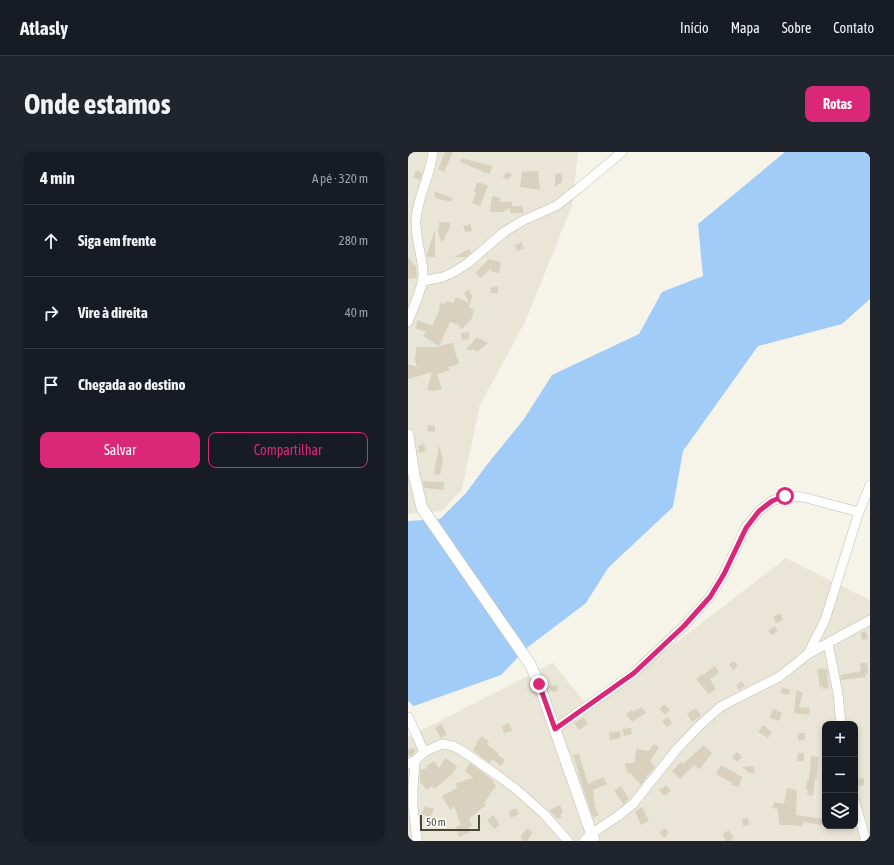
<!DOCTYPE html>
<html lang="pt">
<meta charset="utf-8">
<style>
body{margin:0;font-family:"Asap Condensed",sans-serif;background:#20242c;color:#f1f3f6}
.controls{position:absolute;right:12px;bottom:12px;display:grid;overflow:hidden;border-radius:8px;box-shadow:0 2px 6px #0003}
.controls button{width:36px;height:36px;display:grid;place-items:center;padding:0;border:0;border-bottom:1px solid #363941;background:#171b24;color:#f1f3f6;font:20px sans-serif}
.scale{position:absolute;left:12px;bottom:10px;width:60px;box-sizing:border-box;padding-left:4px;border:2px solid #4b4537;border-top:0;font-size:11px;line-height:14px;white-space:nowrap;color:#4b4537;-webkit-text-stroke:3px #fff;paint-order:stroke}
.stop{position:absolute;width:12px;height:12px;margin:-9px;border:3px solid #db2777;border-radius:50%;background:#fff}
.stop.end{background:#db2777;border-color:#fff;box-shadow:0 1px 4px #0008}
.list{margin:0;padding:0;list-style:none}
h2{display:flex;justify-content:space-between;align-items:center;height:52px;margin:0;padding:0 16px;font-size:17px}
h2 small{font-size:13px;font-weight:400;color:#9ea1a6}
.list li{display:grid;grid-template-columns:26px 1fr auto;gap:12px;align-items:center;box-sizing:border-box;height:72px;padding:0 16px;border-top:1px solid #363941}
.list b{display:block;font-size:15px;white-space:nowrap}
.list em{font-size:13px;font-style:normal;color:#9ea1a6}
.actions{display:flex;gap:8px;padding:12px 16px}
.actions a{flex:1;padding:9px 0;border:1px solid #db2777;border-radius:8px;text-align:center;font-size:14px;color:#db2777}
.actions .main{background:#db2777;color:#fff}
.icon{flex:none;width:22px;height:22px;fill:none;stroke:currentColor;stroke-width:2;stroke-linecap:round;stroke-linejoin:round}
.map{position:relative;flex:none;width:462px;height:689px;overflow:hidden;border-radius:8px}
header{display:flex;align-items:center;gap:24px;box-sizing:border-box;height:56px;padding:0 20px;background:#171b24;border-bottom:1px solid #363941}
header strong{font-size:19px}
nav{display:flex;gap:22px;margin-inline-start:auto;font-size:14px}
.intro{display:flex;align-items:center;justify-content:space-between;box-sizing:border-box;height:96px;padding:0 24px}
h1{margin:0;font-size:28px}
.button{padding:10px 18px;border-radius:8px;background:#db2777;color:#fff;font-size:14px;font-weight:700}
main{display:flex;gap:24px;padding:0 24px}
aside{flex:1;background:#171b24;border-radius:8px;box-shadow:0 2px 6px #0003}
.map>svg:first-child{display:block}
.residential{fill:#eae6d7;fill-rule:evenodd}
.water{fill:#a1ccf7}
.building{fill:#d9d1be}
.lines{fill:none;stroke-linecap:round;stroke-linejoin:round}
.minor-casing{stroke:#c2bdab;stroke-width:10}
.tertiary-casing{stroke:#c2bdab;stroke-width:12}
.minor{stroke:#fff;stroke-width:9}
.tertiary{stroke:#fff;stroke-width:11}
.route{stroke:#db2777;stroke-width:5}
</style>
<header>
<strong>Atlasly</strong>
<nav><a>Início</a><a>Mapa</a><a>Sobre</a><a>Contato</a></nav>
</header>
<div class="intro"><h1>Onde estamos</h1><a class="button">Rotas</a></div>
<main>
<aside>
<h2>4 min<small>A pé · 320 m</small></h2>
<ul class="list">
<li><svg class="icon" aria-label="ahead" viewBox="0 0 24 24"><path d="M12 20V5M6 11l6-6 6 6"/></svg><div><b>Siga em frente</b></div><em>280 m</em></li>
<li><svg class="icon" aria-label="right" viewBox="0 0 24 24"><path d="M7 20v-9h11M14 6l5 5-5 5"/></svg><div><b>Vire à direita</b></div><em>40 m</em></li>
<li><svg class="icon" aria-label="arrive" viewBox="0 0 24 24"><path d="M6 21V4h12l-3 4 3 4H6"/></svg><div><b>Chegada ao destino</b></div></li>
</ul>
<div class="actions"><a class="main">Salvar</a><a>Compartilhar</a></div>
</aside>
<div class="map">
<svg width="462" height="689" viewBox="0 0 462 689">
<rect width="100%" height="100%" fill="#f6f3e9"/>
<!-- residential -->
<g class="residential">
<path d="M0 0H170L164 54 117 170 72 253 54 337 34 359 0 362Z"/>
<path d="M378 406 462 448V689H0V585L145 511 182 557ZM417 572H447V674H417Z"/>
</g>
<!-- water -->
<path class="water" d="M377 0H462V147L434 172 350 194 275 299 265 355 200 416 178 451 120 495 93 523 6 554 0 549V369L32 367 58 341 78 314 116 267 144 223 231 182 254 140 295 124 290 72Z"/>
<!-- building -->
<g class="building">
<path d="M37 0H45L36 20 30 17Z"/>
<path d="M53 6 84 14 82 22 74 20V19L52 10Z"/>
<path d="M8 19 14 21 12 28 5 25Z"/>
<path d="M130 19 132 38 112 35 114 20Z"/>
<path d="M98 20 104 22 101 28 95 26Z"/>
<path d="M154 21V30L147 35V22Z"/>
<path d="M71 30 80 34 72 54 64 51 68 41 66 40 69 31H71Z"/>
<path d="M26 39 45 46 43 50 27 46Z"/>
<path d="M84 44 93 46 92 50H104V54H115V61H102V56L94 60H82Z"/>
<path d="M31 70H42V75L34 91 29 78H31Z"/>
<path d="M62 72 64 79 57 80 55 74Z"/>
<path d="M26 80H27V105H19V102Z"/>
<path d="M114 90 116 96 109 99 107 93Z"/>
<path d="M61 97 63 101 58 105H46Z"/>
<path d="M0 105 8 115 9 126 0 127Z"/>
<path d="M81 107 93 110 91 121 83 120V116L73 126 67 121Z"/>
<path d="M90 134V141H83V135Z"/>
<path d="M61 138 64 144 61 156 66 157 64 166 54 177 49 172 42 170 31 194 45 191 49 206H50L51 212 40 215 42 218 29 222 34 237 26 239 19 238 24 220 0 227V212L9 215 6 205 8 204V195H32L15 184 18 180 7 176 10 168 24 174 32 157H31L32 151 37 152 38 149 45 151 48 145 61 151 56 140Z"/>
<path d="M61 180V187L54 188 53 181Z"/>
<path d="M69 185 80 191 69 200 67 198H58Z"/>
<path d="M20 273 27 274V280L19 279Z"/>
<path d="M16 292 18 299 11 301 10 294Z"/>
<path d="M31 293 35 308 32 323 26 322Z"/>
<path d="M15 329 36 330V338L16 336Z"/>
<path d="M372 461 375 468 368 471 365 465Z"/>
<path d="M366 474 370 479 364 483 360 479Z"/>
<path d="M458 479 460 487 454 488 452 481Z"/>
<path d="M326 509 330 514 325 518 321 513Z"/>
<path d="M452 511H459L460 522H457L458 525 433 528 432 523 453 519Z"/>
<path d="M307 514 311 521 302 527 308 537 301 542 288 527 294 522 295 523Z"/>
<path d="M416 516 417 518 419 517 420 523H419L421 536 415 537V534L412 535 410 526H411L409 517Z"/>
<path d="M334 529 337 534 331 538 328 533Z"/>
<path d="M149 533 150 539 144 540 140 534Z"/>
<path d="M374 535 382 538 380 543 372 541Z"/>
<path d="M388 539 395 540 391 555 402 556 401 563 386 561Z"/>
<path d="M256 552 262 558 257 563 251 557Z"/>
<path d="M234 555 238 561 224 570 218 562 224 558 225 560Z"/>
<path d="M288 556 293 564 284 570 279 562Z"/>
<path d="M365 557 374 561 371 569 362 566Z"/>
<path d="M176 565 180 572 171 578 166 571Z"/>
<path d="M260 565 264 571 259 575 254 569Z"/>
<path d="M101 571 104 579 96 581 94 574Z"/>
<path d="M33 572 39 582 33 586 27 576Z"/>
<path d="M355 573 364 580 360 586 350 580Z"/>
<path d="M223 576 224 582 216 584 214 577Z"/>
<path d="M212 579 213 586 202 588 201 581Z"/>
<rect x="390" y="581" width="7" height="7"/>
<path d="M74 584 81 590 79 592 91 602 90 603 97 608 93 614 84 607 82 611 68 601 65 598 69 592 68 591Z"/>
<path d="M246 592 251 595 242 609 247 615 238 625V626L233 633 222 621 220 622 217 612 227 610 228 597 241 599Z"/>
<path d="M295 593 304 601 292 617 286 613 272 627 264 619 273 610 275 612 288 600V601Z"/>
<path d="M7 596V600L4 604H0V597Z"/>
<path d="M329 600 334 605 329 610 324 605Z"/>
<path d="M390 601H396V609H389Z"/>
<path d="M171 602 180 632 195 625 199 632 185 638 187 645H185L188 654H186L191 663 185 666 170 621H171L165 603Z"/>
<path d="M403 604 410 605 409 627H407L405 644 399 643 400 638H398L399 628 401 629Z"/>
<path d="M37 606 49 614 46 620 29 635 26 637 24 634 19 638 12 630V618L20 616 18 614 26 609 31 616Z"/>
<path d="M62 611 86 629 85 630 88 634 76 651 78 653 61 667 64 673 60 677 62 680 51 685 48 675 53 673 46 654 42 658 34 644 49 636 48 631 65 626 57 619Z"/>
<path d="M313 613 334 625 331 635 323 633 324 631 308 622Z"/>
<path d="M346 614 347 621H341L334 615Z"/>
<path d="M456 626V633L449 634 448 627Z"/>
<path d="M258 633 263 639 256 644 251 638Z"/>
<path d="M213 634 221 647 215 652 206 638Z"/>
<path d="M379 636 389 638 388 663 415 667 414 673 395 670V674L380 673H371L370 657 364 656 366 650 376 652Z"/>
<path d="M152 653 155 660 153 662 154 665 149 667 141 658Z"/>
<path d="M17 654 26 657 22 666 14 662Z"/>
<path d="M234 655 241 669 233 673 227 660Z"/>
<path d="M108 656 111 662 103 666 101 662V659Z"/>
<path d="M85 663 92 673 86 677 79 668Z"/>
<path d="M340 666 341 673 335 674 334 667Z"/>
<path d="M119 676 125 680 119 689H115L113 684Z"/>
<path d="M257 676 261 682 256 686 251 680Z"/>
<path d="M321 678 326 686 321 689H318L314 682Z"/>
</g>
<g class="lines">
<!-- minor casing -->
<g class="minor-casing">
<g id="minor">
<path d="M15 129 35 125 46 120 60 111 96 80 116 68 148 54 171 36 214 0"/>
<path d="M0 170C5 156 16 134 15 120 14 103 7 86 8 68 9 45 23 23 25 0"/>
<path d="M420 491 430 542 433 572"/>
<path d="M400 502 462 468"/>
<path d="M0 565 1 566 16 600"/>
<path d="M147 577 226 521 276 474 302 445 316 422 338 375 351 359 364 349 377 344 395 345 451 360"/>
<path d="M7 609 16 600 34 592 45 594 53 598 89 623 109 638 136 662 160 689"/>
<path d="M0 612 7 609 5 636V654L9 689"/>
<path d="M447 650 458 689"/>
<path d="M176 689 183 682 210 664 225 652 269 597 291 574 312 555 343 539 371 525 400 502 417 468 451 360 462 333"/>
</g>
</g>
<!-- tertiary casing -->
<g class="tertiary-casing">
<path id="tertiary" d="M0 283 6 323 14 356 122 512 131 532 186 689"/>
</g>
<!-- minor -->
<use href="#minor" class="minor"/>
<!-- tertiary -->
<use href="#tertiary" class="tertiary"/>
</g>
<g class="lines">
<!-- route -->
<path class="route" d="M131 532 147 577 226 521 276 474 302 445 316 422 338 376 351 359 364 349 377 344"/>
</g>
</svg>
<div class="controls">
<button>+</button>
<button>−</button>
<button><svg class="icon" aria-label="layers" viewBox="0 0 24 24"><path d="M12 4l9 5-9 5-9-5zM3 14l9 5 9-5"/></svg></button>
</div>
<div class="scale">50 m</div>
<div class="stop" style="left:377px;top:344px"></div>
<div class="stop end" style="left:131px;top:532px"></div>
</div>
</main>
